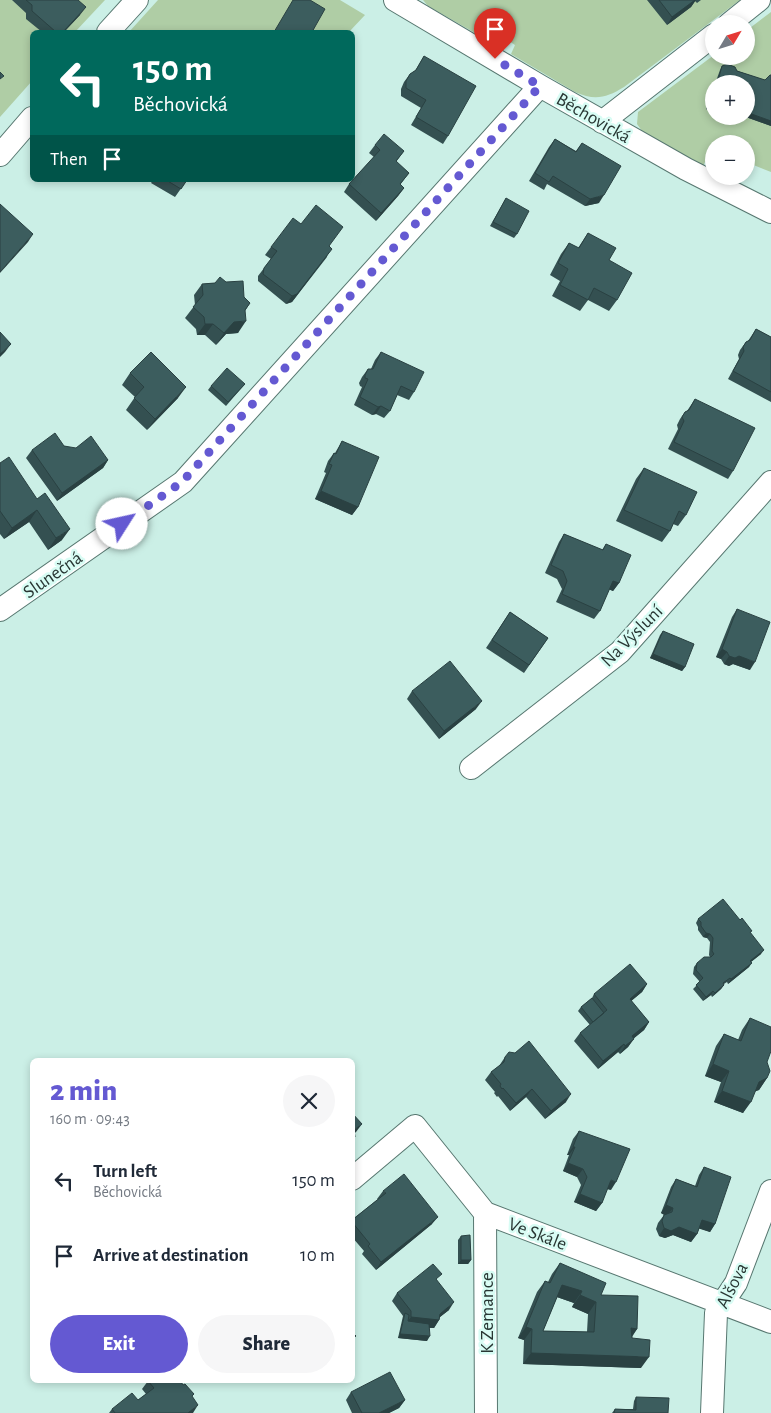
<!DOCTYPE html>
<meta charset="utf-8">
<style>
body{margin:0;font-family:"Alegreya Sans",sans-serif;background:#f6f6f7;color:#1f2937;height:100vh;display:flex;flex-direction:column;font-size:19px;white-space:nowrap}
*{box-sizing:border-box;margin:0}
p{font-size:16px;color:#747a83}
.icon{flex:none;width:28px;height:28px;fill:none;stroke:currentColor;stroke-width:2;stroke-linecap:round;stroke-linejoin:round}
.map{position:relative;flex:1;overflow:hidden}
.side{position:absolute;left:30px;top:1058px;width:325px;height:325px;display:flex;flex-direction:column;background:#fff;border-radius:8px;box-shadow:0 2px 8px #0003}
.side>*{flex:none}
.hud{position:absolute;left:30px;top:30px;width:325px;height:152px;border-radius:8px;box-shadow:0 2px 8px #0003;background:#00695c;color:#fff;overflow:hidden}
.needle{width:32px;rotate:52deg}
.controls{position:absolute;left:705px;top:15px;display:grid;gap:10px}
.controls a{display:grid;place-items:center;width:50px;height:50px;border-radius:50%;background:#fff;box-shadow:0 2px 8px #0003;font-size:25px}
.pin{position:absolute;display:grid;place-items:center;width:42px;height:42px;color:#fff;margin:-51px -21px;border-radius:50% 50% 50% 0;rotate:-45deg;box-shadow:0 0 5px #0007}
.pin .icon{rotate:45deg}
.me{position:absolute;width:55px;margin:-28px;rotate:55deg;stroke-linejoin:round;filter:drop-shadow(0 0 4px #0008)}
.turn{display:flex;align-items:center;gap:18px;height:105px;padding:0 20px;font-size:22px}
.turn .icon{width:65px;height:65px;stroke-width:2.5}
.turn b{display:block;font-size:35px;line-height:42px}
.then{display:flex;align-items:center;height:48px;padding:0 20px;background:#0003;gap:10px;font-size:19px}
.round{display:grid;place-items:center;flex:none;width:52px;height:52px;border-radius:26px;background:#f6f6f7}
.head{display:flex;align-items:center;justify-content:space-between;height:85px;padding:0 20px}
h1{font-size:30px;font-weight:800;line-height:38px;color:#6459d2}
.button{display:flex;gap:10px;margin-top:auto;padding:10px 20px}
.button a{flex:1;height:58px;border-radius:30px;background:#6459d2;color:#fff;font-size:20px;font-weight:800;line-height:58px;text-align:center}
.button a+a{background:#f6f6f7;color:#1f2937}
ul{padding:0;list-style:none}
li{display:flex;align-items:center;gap:15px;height:75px;padding:0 20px}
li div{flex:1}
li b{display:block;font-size:19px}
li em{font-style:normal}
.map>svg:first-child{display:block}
.green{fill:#afcda5;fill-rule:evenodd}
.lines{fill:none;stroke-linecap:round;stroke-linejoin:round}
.street-casing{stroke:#577770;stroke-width:24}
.street{stroke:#fff;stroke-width:22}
.wall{fill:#345051;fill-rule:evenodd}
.shaded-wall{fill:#2a4142}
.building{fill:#3c5d5e;stroke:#2a4142;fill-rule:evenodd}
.route{stroke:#6459d2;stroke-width:9;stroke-dasharray:0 16.2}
.labels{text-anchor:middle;stroke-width:5;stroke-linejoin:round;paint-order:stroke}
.street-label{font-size:19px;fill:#283633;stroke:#d8fcf4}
</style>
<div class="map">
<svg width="771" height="1413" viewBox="0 0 771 1413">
<rect width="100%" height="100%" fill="#cbefe6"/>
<path class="green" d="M0 0H105L75 32H32V81L0 117Z
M158 0H340L365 15 349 32H129Z
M423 0H740L624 87C606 98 595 101 575 92L511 54 515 45 498 34 489 41 428 6Z
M771 12V172L746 162V144H714V149L712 148 703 166 642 131 637 124 638 112 714 55V56H746V31ZM714 84H746V116H714Z"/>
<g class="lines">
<defs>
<path id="street" d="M395 0 540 86 686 169 771 212
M729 24 759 0
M108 32 137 0
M602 122 714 35
M0 155 32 118
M0 610 183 482 540 86
M471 768 620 652 771 482
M352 1179 415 1126 485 1213 771 1322
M485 1213 486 1413
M712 1413 716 1313 736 1283 771 1191"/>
</defs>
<use href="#street" class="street-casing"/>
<use href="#street" class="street"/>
</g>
<path class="wall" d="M12 0H78L80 15 64 32H42L26 19V13Z
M647 0H701L697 3 695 1 691 7 667 25Z
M424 56 448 136 443 144 411 125 421 108 401 96V89L404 82 410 74 415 71Z
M722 66 765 80 771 75V126L743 116 746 84H715L720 70Z
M714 88V112L706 109Z
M555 139 576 151 582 143 599 203 585 206 547 184 544 190 529 181 549 147Z
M375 145 404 151 396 162 409 173 400 185 404 188 398 196 376 221 344 192 349 184 374 157 369 153Z
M153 180H187L175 197 151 183Z
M506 198 517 234 514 238 490 226Z
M588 233 609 260 617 300 609 311 588 300 580 311 552 296 560 281 550 275 561 254 569 243 578 248Z
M329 246 327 257 292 302 286 304 258 281V276L271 259 265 255 271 247Z
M215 283 244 297 250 303 245 311 238 333 226 334 216 345 205 335H197L196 329 185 318 195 305 194 295 202 284Z
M756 329 771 337V402L728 379 739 359 738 355 740 350 746 342 748 341Z
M381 352 414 392 409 400 397 395 390 411 384 418 376 414 372 415 354 405 362 387 360 386 359 383 362 377 368 369H371L375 360Z
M130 373 178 398 147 430 126 410 135 397 122 385Z
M245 384 226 406 208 390 211 386Z
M695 399 733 471 728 479 668 449 678 429 677 425 680 419 685 412 687 411Z
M342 441 358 507 352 515 315 499 326 473 324 472 328 461 334 453H335Z
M64 446 108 460 103 468 57 501 26 458 32 450Z
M0 463 62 540 48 550 29 522 4 539 0 534Z
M644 468 686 515 678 526 673 524 670 531 662 542 616 521 636 479Z
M564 534 602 550 606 544 619 583 613 591 609 589 600 611 594 619 556 602 562 589 557 579 545 573 559 542Z
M737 609 750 670 733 664 729 666 724 664 721 659 716 657 732 617Z
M510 612 548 638 524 673 486 648Z
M663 631 685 667 682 671 650 658 660 635Z
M412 691 476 709 439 739 407 699Z
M698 919 750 933 761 954 751 962 749 967 728 984 727 982 724 984V985L721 989 712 997 711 995 703 1001 693 989 700 982 693 974 694 967 697 963 710 957 709 955 710 942 707 938 703 937 698 930V927L696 923Z
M647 984 642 992 631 1001 649 1022 644 1030 634 1038 628 1047 620 1054 618 1052 598 1069 574 1041 580 1033 590 1025 578 1011 581 1007 592 998 594 994Z
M750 1018 767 1062V1078L759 1090 755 1091 743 1113 714 1102 721 1082 705 1076 716 1046 724 1034 738 1040 742 1030Z
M505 1057 566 1102 545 1119 526 1097 510 1111 498 1096 497 1097 494 1093 495 1092 485 1080 491 1072 499 1066Z
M579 1131 611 1190 607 1189 602 1203 596 1211 574 1202 581 1185 577 1177 563 1171 569 1155H567L573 1139Z
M704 1167 715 1224 710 1232 699 1228 697 1234 691 1242 673 1235 665 1238 659 1236 656 1229 658 1223 664 1215 661 1213 671 1187 676 1179 695 1186 699 1175Z
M383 1191 432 1224 376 1270 362 1254 364 1251 352 1237V1220L378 1199H377Z
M461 1236 471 1260 468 1264H458V1240Z
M560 1263 601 1295 637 1329 632 1337 641 1368 523 1364 524 1340 518 1338 537 1292 545 1281 548 1282 552 1274ZM557 1297 574 1303 572 1307 588 1314 587 1332 543 1331Z
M437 1281 449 1310 440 1317 439 1320 434 1328H429L427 1341 398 1338 403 1316 392 1301 397 1293Z
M148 1381 192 1397V1413H109L112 1409 138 1400 146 1394 142 1389Z
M351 1392 405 1400 399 1408 389 1413H352L346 1400Z
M636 1397 668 1413H612L615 1409H633L634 1401Z"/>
<path class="shaded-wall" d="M693 0H696L691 7 667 25 672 17Z
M86 7 80 15 64 32H63Z
M709 105 714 107V112L706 109Z
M746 112 771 121V126L743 116H746Z
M404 188 398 196 376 221 381 213Z
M604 195 599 203 585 206 590 199Z
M33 234 28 242 0 273V272Z
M332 249 292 302 286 304 292 296Z
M246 321 238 333 226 334 216 345 224 333 234 322Z
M205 324H213L205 335H197Z
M11 344 5 352 0 357V354Z
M186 387 178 398 147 430 155 419Z
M381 406 376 414 372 415 378 407Z
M108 460 103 468 57 501 62 493Z
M321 491 358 507 352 515 315 499Z
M37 510 29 522 4 539 12 528Z
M70 529 62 540 48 550 56 538Z
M613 581 619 583 613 591 608 589Z
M722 649 727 652 721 659 716 657Z
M653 654 685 667 682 671 650 658Z
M729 656H739L755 662 750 670 733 664 729 666 724 664Z
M482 701 476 709 439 739 444 731Z
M706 933 710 934 707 938 703 937Z
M764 950 761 954 747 965 750 961Z
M752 963 749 967 728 984 731 979Z
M647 984 642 992 624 1007 630 999Z
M724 985 721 989 712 997 715 993Z
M713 991 711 995 703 1001 706 997Z
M649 1022 644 1030 627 1044 632 1036Z
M634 1039 628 1047 620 1054 625 1046Z
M624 1044 618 1052 598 1069 603 1061Z
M713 1064 729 1071 721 1082 705 1076Z
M767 1078 759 1090 751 1093 759 1082Z
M532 1089 526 1097 510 1111 516 1103Z
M722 1091 751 1102 743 1113 714 1102Z
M571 1094 566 1102 545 1119 551 1111Z
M362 1124 356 1132 352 1135 354 1130Z
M573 1147H575L569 1155H567Z
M568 1163 583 1169 577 1177 563 1171Z
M611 1180 616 1182 611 1190 605 1188Z
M580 1194 602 1203 596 1211 574 1202Z
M666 1205 673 1208 667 1216 661 1213Z
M438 1217 432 1224 376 1270 381 1262Z
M702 1220 715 1224 710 1232 697 1228Z
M679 1227 697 1234 691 1242 673 1235 665 1238 659 1236 664 1228Z
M461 1260H471L468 1264H458Z
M562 1285 582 1291 574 1303 554 1296Z
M580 1295 596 1302 588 1314 572 1307Z
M454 1302 449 1310 436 1320H439L434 1328 405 1325 411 1317 440 1314Z
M526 1327 532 1329 524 1340 518 1338Z
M631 1328 637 1329 629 1340Z
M400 1334 430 1336 427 1341 398 1338Z
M531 1353 649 1357 641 1368 523 1364Z
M405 1400 399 1408 389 1413H379Z
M198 1405 193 1413H188Z"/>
<path class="building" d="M26 0H78L86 7 63 32H56L32 11V5Z
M293 0H310L325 9 312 32H274Z
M659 0H695L672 17Z
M424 56 476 86 448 136 416 117 426 100 406 88V81L410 74 416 70Z
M727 64 735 67 737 71 765 80 770 75H771V121L746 112V84H717L722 66Z
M0 72 4 76 0 79Z
M714 92V107L709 105Z
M384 134 404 151 396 161 409 173 400 184 404 188 381 213 349 184 380 150 375 145Z
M555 139 576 152 582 143 621 166 604 195 590 199 553 176 549 182 535 173Z
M166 180H187L181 189Z
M506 198 529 211 517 234 493 222Z
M0 204 33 234 0 272Z
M316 205 343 227 329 246 332 249 297 294 292 296 263 274 264 268 277 251 271 247 293 218 301 224Z
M588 233 616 248 609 260 632 273 617 300 594 288 588 300 560 285 568 269 558 263 569 243 579 248Z
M220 277 226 282 243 281 244 297 250 303 245 310 246 321 234 322 224 333 213 324H205L204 317 193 307 203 295 202 284 215 283Z
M756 329 771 337V392L733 371 744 351 743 347 746 342 750 340Z
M0 332 11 344 0 354Z
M151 352 186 387 155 419 134 398 144 387 130 373Z
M381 352 424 372 414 392 401 386 390 411 381 406 378 407 360 397 368 379 365 378V375L368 369H373Z
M227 368 245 384 228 402 211 386Z
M695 399 755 428 733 471 674 442 684 421 682 417 685 412 689 410Z
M55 433 64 446 76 448 91 436 108 460 62 493 32 450Z
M342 441 379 457 358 507 321 491 332 465 329 464 334 453 336 454Z
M9 457 37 499 45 493 70 529 56 538 37 510 12 528 0 511V463Z
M644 468 697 492 686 515 679 511 670 531 624 510Z
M564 534 603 550 606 544 631 555 619 583 613 581 600 611 562 594 567 581 563 571 551 565Z
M737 609 770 622 755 662 739 656 735 658 729 656 727 652 722 649Z
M510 612 548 638 529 665 492 640Z
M663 631 694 644 685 667 653 654Z
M450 661 482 701 444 731 412 691Z
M723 899 740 920 742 918 752 931 750 932 764 950 750 961 752 963 731 979 730 978 723 983 724 985 715 993 713 991 706 997 696 985 703 978 696 970 697 963 704 957H711L714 954 712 951 713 938 710 934 706 933 701 926V922L698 919Z
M630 964 647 984 630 999 649 1022 632 1036 634 1039 625 1046 624 1044 603 1061 580 1033 607 1010 594 994Z
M592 998 604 1013 593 1022 581 1007Z
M750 1018 771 1027V1051L767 1062 770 1071 767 1078 759 1082 751 1102 722 1091 729 1071 713 1064 724 1034 741 1041Z
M529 1041 571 1094 551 1111 532 1089 516 1103 503 1088 502 1089 500 1086 501 1084 491 1072 504 1062 505 1057 509 1052 515 1053Z
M352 1113 362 1124 354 1130 355 1137 352 1139Z
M579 1131 630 1149 616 1182 611 1180 602 1203 580 1194 587 1177 583 1169 568 1163 575 1147H573Z
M704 1167 731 1177 715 1224 702 1220 697 1234 679 1227 671 1231 664 1228 662 1221 664 1215 672 1212 673 1208 666 1205 676 1179 697 1187Z
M404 1174 438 1217 381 1262 368 1246 370 1244 352 1222V1220L386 1193 383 1191Z
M470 1235 471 1260H461V1236Z
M560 1263 606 1283 601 1295 638 1296 637 1329 631 1328 632 1338 650 1340 649 1357 531 1353 532 1329 526 1327 545 1281 550 1283ZM562 1285 582 1291 580 1295 596 1302 594 1332 543 1331Z
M433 1264 442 1274 436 1279 454 1302 440 1314 439 1320 411 1317V1311L397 1293Z
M405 1313 409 1315 408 1321 429 1324 430 1336 400 1334Z
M352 1332 356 1336 352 1339Z
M390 1372 405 1400 379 1413H362L351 1392Z
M149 1380H180L183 1385 185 1384 194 1394 192 1396 198 1405 188 1413H115L112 1409 132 1393 138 1400 154 1388 148 1381Z
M636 1397 669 1398 668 1413H614L615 1409 636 1410Z"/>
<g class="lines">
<path class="route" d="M122 524 182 482 540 86 495 59"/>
</g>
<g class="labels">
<g class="street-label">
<text transform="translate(594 117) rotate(30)" y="7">Běchovická</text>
<text transform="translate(52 574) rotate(-35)" y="7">Slunečná</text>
<text transform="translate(631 635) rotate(-45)" y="7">Na Výsluní</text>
<text transform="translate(538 1233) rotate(21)" y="7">Ve Skále</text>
<text transform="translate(731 1285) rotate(-63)" y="7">Alšova</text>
<text transform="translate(486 1313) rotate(-90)" y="7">K Zemance</text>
</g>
</g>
</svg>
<div class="controls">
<a><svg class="needle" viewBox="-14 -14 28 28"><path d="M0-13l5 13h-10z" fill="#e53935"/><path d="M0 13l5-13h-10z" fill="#747a83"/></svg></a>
<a>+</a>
<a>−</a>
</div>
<div class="pin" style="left:495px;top:59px;background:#d93025"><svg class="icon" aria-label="arrive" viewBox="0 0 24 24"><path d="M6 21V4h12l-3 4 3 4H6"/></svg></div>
<svg class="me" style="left:122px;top:524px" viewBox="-20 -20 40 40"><circle r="19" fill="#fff"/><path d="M0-13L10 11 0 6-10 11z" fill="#6459d2"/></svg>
<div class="hud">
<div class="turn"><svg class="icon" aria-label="left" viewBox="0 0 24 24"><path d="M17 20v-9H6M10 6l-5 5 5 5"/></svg><div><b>150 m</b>Běchovická</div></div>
<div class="then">Then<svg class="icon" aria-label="arrive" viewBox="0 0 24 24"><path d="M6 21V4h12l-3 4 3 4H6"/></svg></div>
</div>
<section class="side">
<div class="head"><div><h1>2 min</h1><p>160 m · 09:43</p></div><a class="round"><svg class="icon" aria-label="close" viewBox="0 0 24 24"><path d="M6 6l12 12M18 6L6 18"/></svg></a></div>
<ul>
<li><svg class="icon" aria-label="left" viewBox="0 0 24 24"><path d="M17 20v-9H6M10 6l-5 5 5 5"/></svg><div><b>Turn left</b><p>Běchovická</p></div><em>150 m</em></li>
<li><svg class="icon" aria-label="arrive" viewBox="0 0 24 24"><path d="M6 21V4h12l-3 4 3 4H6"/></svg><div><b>Arrive at destination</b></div><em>10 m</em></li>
</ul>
<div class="button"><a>Exit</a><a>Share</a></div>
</section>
</div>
